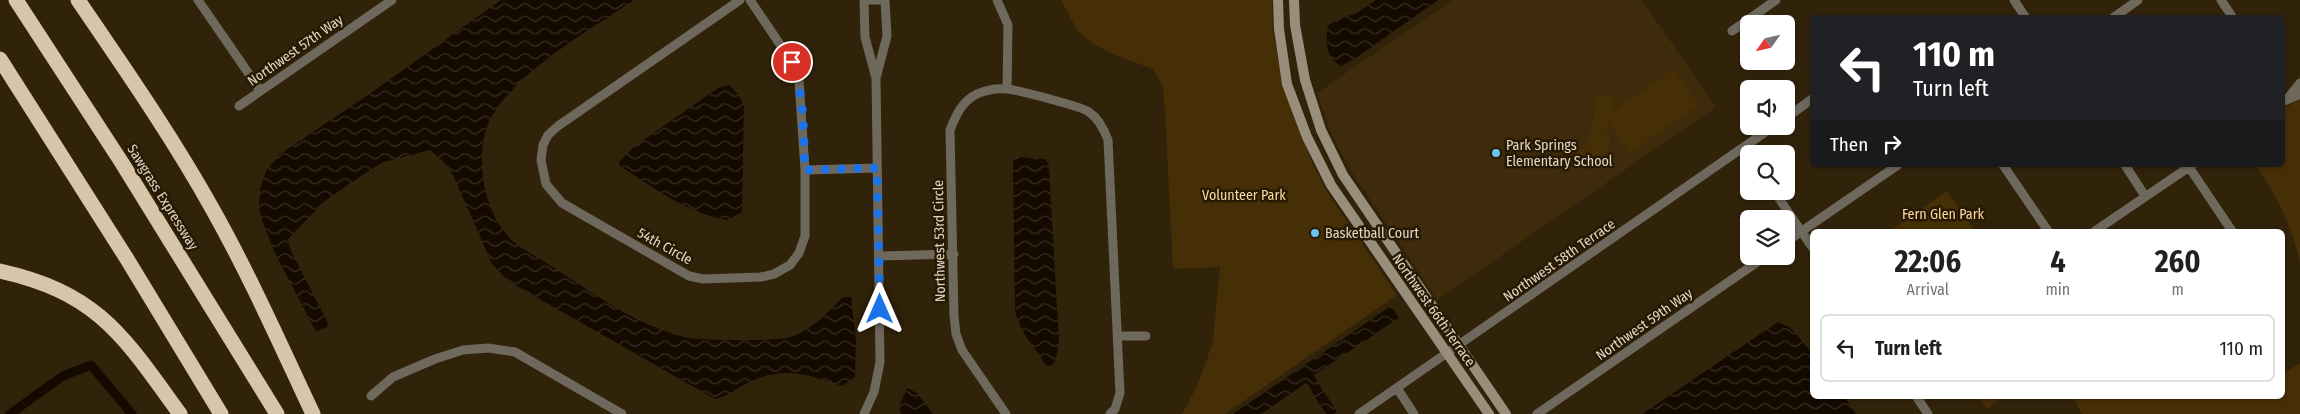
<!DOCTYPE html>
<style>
body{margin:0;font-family:"Fira Sans Condensed",sans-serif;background:#f2f2f2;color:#202124;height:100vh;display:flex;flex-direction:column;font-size:19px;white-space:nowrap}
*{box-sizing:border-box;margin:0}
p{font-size:16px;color:#757577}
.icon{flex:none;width:28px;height:28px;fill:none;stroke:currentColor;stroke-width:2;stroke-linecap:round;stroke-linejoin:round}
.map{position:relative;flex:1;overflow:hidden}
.drawer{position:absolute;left:1810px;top:229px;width:475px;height:170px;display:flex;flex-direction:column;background:#fff;border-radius:8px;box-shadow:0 1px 4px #0004}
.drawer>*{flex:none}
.banner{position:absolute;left:1810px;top:15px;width:475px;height:152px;border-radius:8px;box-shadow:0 1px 4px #0004;background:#202124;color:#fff;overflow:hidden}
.needle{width:32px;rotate:236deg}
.controls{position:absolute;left:1740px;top:15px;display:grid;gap:10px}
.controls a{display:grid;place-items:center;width:55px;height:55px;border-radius:8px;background:#fff;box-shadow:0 1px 4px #0004;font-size:25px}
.pin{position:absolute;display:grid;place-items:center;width:42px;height:42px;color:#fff;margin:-21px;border:2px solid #fff;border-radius:50%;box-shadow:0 1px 5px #0007}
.me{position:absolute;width:55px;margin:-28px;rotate:0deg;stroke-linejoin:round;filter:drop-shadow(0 0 4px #0008)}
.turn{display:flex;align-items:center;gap:18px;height:105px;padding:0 20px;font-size:22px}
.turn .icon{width:65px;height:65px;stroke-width:2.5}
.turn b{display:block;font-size:35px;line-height:42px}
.then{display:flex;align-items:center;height:48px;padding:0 20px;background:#0003;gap:10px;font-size:19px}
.eta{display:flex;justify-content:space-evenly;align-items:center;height:85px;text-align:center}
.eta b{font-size:30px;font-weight:700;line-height:35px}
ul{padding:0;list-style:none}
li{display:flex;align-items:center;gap:15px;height:68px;margin:0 10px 8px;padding:0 10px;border:2px solid #e0e0e0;border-radius:8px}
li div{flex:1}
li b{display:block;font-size:19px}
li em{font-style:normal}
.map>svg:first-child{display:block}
.built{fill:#3d2b0b}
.park{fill:#462f06}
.water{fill:url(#water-waves)}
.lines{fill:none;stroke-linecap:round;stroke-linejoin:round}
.canal{stroke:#150a00;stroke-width:9}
.street{stroke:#6f685d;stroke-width:9}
.secondary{stroke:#998d7b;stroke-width:10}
.highway{stroke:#d7c5a9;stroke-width:15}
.route{stroke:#1a73e8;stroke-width:9;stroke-dasharray:0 16.2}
.poi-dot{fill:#6ac3f1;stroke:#271902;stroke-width:2}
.labels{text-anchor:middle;stroke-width:5;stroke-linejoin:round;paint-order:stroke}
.street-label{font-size:14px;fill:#e1d8ca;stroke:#271902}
.poi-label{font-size:14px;fill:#e1d8ca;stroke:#271902;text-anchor:start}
.park-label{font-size:14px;fill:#fbd9a5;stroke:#271902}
</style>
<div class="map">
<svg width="2300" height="414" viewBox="0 0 2300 414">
<defs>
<pattern id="water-waves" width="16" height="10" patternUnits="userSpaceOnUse" patternTransform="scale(1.25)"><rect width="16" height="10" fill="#150a00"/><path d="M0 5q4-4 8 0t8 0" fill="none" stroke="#372d24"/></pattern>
</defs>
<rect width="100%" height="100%" fill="#31220a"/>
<path class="built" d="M1452 0H1642L1716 107 1437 300 1351 171 1332 135 1317 93Z"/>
<path class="park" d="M1061 0H1272L1273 32 1281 76 1312 163 1327 192 1397 295 1225 414H1182L1197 386 1213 342 1220 267 1173 269 1165 110 1163 87 1153 69 1115 55 1092 43 1078 32Z
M1674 69 1699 105 1630 153 1609 123 1606 132 1611 137 1602 171 1586 168 1584 170 1572 166V157L1588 145 1598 94 1613 96 1612 112Z
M2300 99V262C2291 225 2277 195 2255 165H2282L2283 109Z
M1947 191 1975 231H1890Z
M2300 363V414H2082L2073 396H2282L2283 374Z
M1978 396H2003L1987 409Z"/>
<path class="water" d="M501 0H634C590 30 520 69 492 116 473 149 482 209 508 236 518 248 536 256 548 264 590 291 635 325 684 337 700 341 769 341 786 338 809 333 827 313 843 297H851L856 340 855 377 842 386C807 374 785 366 749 382 737 388 728 396 715 399L508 281 492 264 454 177 446 164 430 150 384 162 367 172 326 200 288 239 291 251 328 323 326 329 319 332 315 330 275 253 262 221 259 206 260 189 266 171 279 155 378 88Z
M1376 0H1438L1356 58 1341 66C1325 56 1325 43 1328 26L1335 20 1357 13Z
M729 85 738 94 744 105 742 212 727 220C687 213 654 188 620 166L619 162 635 146 718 88Z
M1019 157 1045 159 1049 165 1059 343 1055 362 1050 366C1043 364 1043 360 1039 354 1028 340 1020 329 1015 311L1013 163 1014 159Z
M1391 306 1399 318 1314 375C1317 384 1331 400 1337 412L1334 414H1327C1319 405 1314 396 1309 385L1306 383 1261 414H1233Z
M1778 322 1791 328 1812 353V396H1844L1856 414H1642Z
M907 388 917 393 933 414H901L899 407Z"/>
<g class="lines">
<path class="canal" d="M10 414 63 376 91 365 132 414"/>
<path class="street" d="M198 0 260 90
M740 0 558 126 548 135 543 145 541 160 546 184 562 203 689 276 703 279 761 277 774 274 790 265 799 253 805 236V170L799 81 792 62 750 0
M864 0H885
M997 0 1008 25 1007 89
M2014 0 2026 18
M2221 0 2233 18
M2113 18 2138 0
M1732 31 1776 0
M876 78 887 36 885 0
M2288 98 2300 83
M2282 102 2300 94
M239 106 392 0
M1786 118 1812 99
M2003 165 2048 231
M2125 165 2145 196
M2189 167 2232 231
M805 170 877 168
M1774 191 1812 247
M2095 231 2192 165
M1786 242 1898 165
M880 256 954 254
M1119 336H1146
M1397 388 1414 414
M371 396 393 377 435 359 463 350 488 348 515 352 622 414
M1916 396 1928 414
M864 414 874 392 880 362 876 78 865 37 864 0
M1006 414 962 350 956 334 954 316 950 130C956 115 962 101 977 94 986 90 997 88 1007 89 1018 90 1083 107 1089 112 1099 119 1104 129 1108 140L1120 393 1115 409 1110 414
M1359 414 1774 126
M1537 414 1766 256"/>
<path class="secondary" d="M1278 0 1279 29 1287 84 1307 137 1331 185 1489 414
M1294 0 1295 25 1305 80 1321 130 1343 175 1506 414"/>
<path class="highway" d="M16 0 122 163 277 414
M78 0C125 69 173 138 213 210 250 276 281 346 313 414
M0 59 127 259 221 414
M0 271C99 293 124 337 180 414"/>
</g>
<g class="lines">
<path class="route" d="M792 62C805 96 803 134 805 170L877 168 880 309"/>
</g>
<g class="poi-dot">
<circle cx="1496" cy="153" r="5"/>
<circle cx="1315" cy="233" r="5"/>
</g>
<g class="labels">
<g class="street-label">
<text transform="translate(295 50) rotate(-35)" y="5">Northwest 57th Way</text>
<text transform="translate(163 197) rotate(58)" y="5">Sawgrass Expressway</text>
<text transform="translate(939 241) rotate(-91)" y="5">Northwest 53rd Circle</text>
<text transform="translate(665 246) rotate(29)" y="5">54th Circle</text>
<text transform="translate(1559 260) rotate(-35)" y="5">Northwest 58th Terrace</text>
<text transform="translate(1434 310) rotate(55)" y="5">Northwest 66th Terrace</text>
<text transform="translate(1644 324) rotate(-35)" y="5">Northwest 59th Way</text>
</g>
<g class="poi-label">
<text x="1506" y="150">Park Springs<tspan x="1506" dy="16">Elementary School</tspan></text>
<text x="1325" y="238">Basketball Court</text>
</g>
<g class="park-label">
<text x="1244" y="200">Volunteer Park</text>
<text x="1943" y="219">Fern Glen Park</text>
</g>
</g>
</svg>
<div class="controls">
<a><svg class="needle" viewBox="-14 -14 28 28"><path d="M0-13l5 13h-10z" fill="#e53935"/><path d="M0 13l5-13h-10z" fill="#757577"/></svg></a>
<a><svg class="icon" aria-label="sound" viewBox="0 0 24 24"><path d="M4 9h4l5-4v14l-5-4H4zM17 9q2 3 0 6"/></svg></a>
<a><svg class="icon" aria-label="search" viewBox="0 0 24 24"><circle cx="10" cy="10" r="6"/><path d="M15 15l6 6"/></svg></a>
<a><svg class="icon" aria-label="layers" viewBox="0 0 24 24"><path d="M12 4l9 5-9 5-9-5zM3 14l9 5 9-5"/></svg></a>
</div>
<div class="pin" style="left:792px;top:62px;background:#d93025"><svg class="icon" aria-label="arrive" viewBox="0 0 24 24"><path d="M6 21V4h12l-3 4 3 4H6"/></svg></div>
<svg class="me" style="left:880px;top:309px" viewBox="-20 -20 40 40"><path d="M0-17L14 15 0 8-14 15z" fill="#1a73e8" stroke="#fff" stroke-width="4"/></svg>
<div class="banner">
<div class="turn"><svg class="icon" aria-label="left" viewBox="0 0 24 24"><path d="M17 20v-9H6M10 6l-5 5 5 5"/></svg><div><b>110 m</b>Turn left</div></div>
<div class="then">Then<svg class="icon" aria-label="right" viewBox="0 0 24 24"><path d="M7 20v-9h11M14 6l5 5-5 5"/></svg></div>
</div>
<section class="drawer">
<div class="eta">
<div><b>22:06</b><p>Arrival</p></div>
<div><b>4</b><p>min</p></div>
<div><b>260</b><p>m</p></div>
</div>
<ul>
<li><svg class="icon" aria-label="left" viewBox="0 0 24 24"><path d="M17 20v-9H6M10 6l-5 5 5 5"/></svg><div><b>Turn left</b></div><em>110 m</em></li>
</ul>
</section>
</div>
